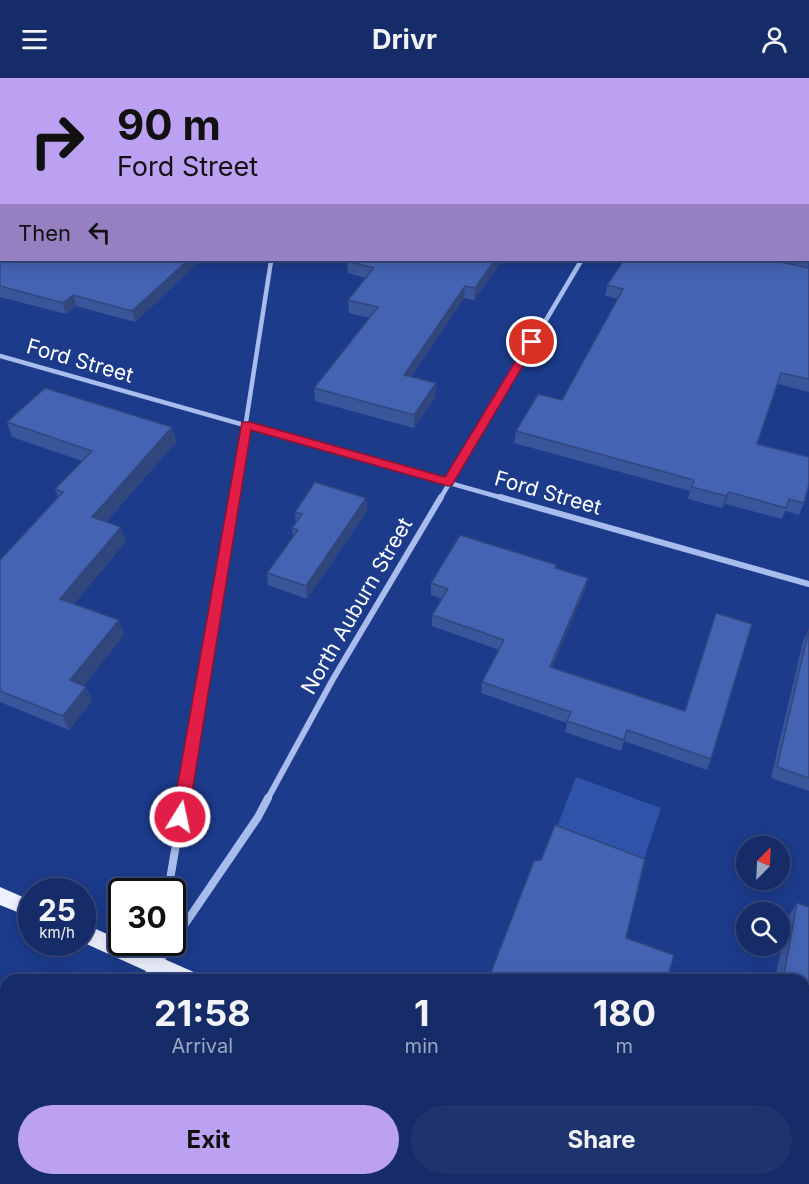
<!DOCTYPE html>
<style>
body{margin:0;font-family:Inter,sans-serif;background:#1e346e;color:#f1f3f6;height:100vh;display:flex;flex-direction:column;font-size:22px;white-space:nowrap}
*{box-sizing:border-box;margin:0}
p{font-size:20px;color:#9da7c0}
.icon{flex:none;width:33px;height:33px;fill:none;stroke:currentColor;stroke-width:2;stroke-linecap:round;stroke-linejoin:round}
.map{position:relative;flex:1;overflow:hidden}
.side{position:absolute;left:0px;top:896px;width:810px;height:212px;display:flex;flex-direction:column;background:#152c68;border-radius:18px 18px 0 0;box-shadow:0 3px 15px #0003,0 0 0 2px #34487c}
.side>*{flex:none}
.guide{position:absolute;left:0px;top:0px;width:810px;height:183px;box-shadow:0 3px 15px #0003,0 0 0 2px #34487c;background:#bca0f2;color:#111;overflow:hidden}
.needle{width:39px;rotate:24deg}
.fabs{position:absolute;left:736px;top:758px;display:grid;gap:12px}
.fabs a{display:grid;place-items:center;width:54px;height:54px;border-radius:50%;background:#152c68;box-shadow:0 3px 15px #0003,0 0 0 2px #34487c;font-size:30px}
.speed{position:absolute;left:18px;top:800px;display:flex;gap:12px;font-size:30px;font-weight:700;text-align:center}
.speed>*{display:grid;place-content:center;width:78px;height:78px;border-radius:50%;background:#152c68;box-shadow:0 3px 15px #0003,0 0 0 2px #34487c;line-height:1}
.speed small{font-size:15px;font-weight:400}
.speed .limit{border:3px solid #111;border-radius:9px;background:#fff;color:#111}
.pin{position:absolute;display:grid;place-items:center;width:51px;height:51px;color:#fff;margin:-26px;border:3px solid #fff;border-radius:50%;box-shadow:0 2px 6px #0007}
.me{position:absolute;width:66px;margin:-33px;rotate:10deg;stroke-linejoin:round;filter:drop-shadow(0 0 4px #0008)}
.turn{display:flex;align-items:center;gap:21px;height:126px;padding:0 18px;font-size:27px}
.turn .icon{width:78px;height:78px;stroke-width:2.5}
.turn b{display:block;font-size:42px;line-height:51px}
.then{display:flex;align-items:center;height:57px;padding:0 18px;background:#0003;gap:12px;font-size:22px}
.eta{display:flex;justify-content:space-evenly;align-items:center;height:102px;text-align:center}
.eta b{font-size:36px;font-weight:700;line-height:42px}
.cta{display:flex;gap:12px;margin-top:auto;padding:12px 18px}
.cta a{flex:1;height:69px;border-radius:36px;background:#bca0f2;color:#111;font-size:24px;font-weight:700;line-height:69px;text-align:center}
.cta a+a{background:#1e346e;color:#f1f3f6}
header{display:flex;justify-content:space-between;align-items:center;height:78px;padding:0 18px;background:#152c68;font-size:27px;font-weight:700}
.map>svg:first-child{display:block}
.green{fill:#2f53a9}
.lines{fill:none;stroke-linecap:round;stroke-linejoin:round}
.street-far3{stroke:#a8bced;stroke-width:4}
.street-far2{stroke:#a8bced;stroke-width:4.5}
.street-far1{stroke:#a8bced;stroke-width:6}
.street{stroke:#a8bced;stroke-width:8}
.secondary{fill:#d4def9;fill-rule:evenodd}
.primary{fill:#eef1ff;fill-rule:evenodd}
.wall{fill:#3a569a}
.shaded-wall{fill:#30467d}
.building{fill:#4464b3;stroke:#30467d;stroke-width:1.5}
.route{fill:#e11d48;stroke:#92132f;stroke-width:1.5}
.labels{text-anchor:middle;stroke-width:6;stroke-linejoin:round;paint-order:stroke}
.street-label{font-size:21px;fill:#fff;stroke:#1c3b8b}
</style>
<header><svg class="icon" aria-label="menu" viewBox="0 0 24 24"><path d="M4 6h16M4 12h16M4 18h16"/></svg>Drivr<svg class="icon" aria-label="person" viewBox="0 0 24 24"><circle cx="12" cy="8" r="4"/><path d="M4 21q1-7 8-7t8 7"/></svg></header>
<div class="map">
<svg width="809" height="1106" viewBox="0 0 809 1106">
<rect width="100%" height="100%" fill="#1c3b8b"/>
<path class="green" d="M576 699 661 730 639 796 552 762Z"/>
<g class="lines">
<path class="street-far3" d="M271 185V182
M580 185 582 182"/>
<path class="street-far2" d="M0 278 506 421
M234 421 271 183
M440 421 581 183"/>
<path class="street-far1" d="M500 419 809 506
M183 722 234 419
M267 722 333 601 441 419"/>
<path class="street" d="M168 813 184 720
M158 884 160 864
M157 887 258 739 268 720"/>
<path class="secondary" d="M157 880 162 882 165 887 158 902H141L152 882Z
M21 1101H40L38 1106H19Z"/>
<path class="primary" d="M0 809 32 823V840L0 827Z
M82 845 196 895 198 902H166L82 864Z
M630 1101H661L663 1106H632Z"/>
</g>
<path class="wall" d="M0 0 2 182H195L196 187 135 244 76 228 66 236 0 219Z
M792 0H809V3L808 2Z
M808 90 809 314 778 306 757 366 804 425 799 437 785 433 782 441 726 426 722 430 688 421 690 413 514 365 516 353 562 322 618 221 605 218 607 207 624 182H808Z
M341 182H503L474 222 464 220 411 299 436 318 414 350 315 323 314 310 370 240 349 235 348 222 366 200 348 195 347 185 341 183Z
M7 344 172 349 176 364 106 444 126 463 74 526 119 542 124 557 83 608 86 609 92 623 69 652 0 624V482L58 419 55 411 82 383 12 359Z
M366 420 367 433 307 521 268 507 267 495 293 459 292 450 296 445 295 434Z
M557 487 556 491 585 512 552 590 685 633 716 535 711 681 707 692 624 663 621 673 565 654 567 645 481 615 482 604 499 572 432 548V537L442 521 431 517V505Z
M809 551V713L771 700 803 563Z
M797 825 809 829V1026L804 1024V902H775L787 841Z"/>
<path class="shaded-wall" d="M188 182H195L196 187 135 244 132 233Z
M495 182H503L474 222 475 210Z
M465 208 464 220 404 309V297Z
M73 217 76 228 66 236 63 225Z
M436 305V318L414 350V337Z
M172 349 176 364 97 454 92 439Z
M729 414 726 426 722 430 726 418Z
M366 420 367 433 307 521 306 508Z
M121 449 126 463 66 536 60 521Z
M588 500 585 512 548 600 550 589Z
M119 542 124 557 76 617 70 602Z
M86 609 92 623 69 652 63 638Z"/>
<path class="building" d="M0 0H256L257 2H2V182H188L132 233 73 217 63 225 0 208Z
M550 0H628L627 2H549Z
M808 90H809V180H808Z
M348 182H495L475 210 465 208 404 297 436 305 414 337 314 310 378 229 348 222 374 190 347 183Z
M624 182H771L809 190V301L781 295 757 366 809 379V406L804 425 789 421 786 430 729 414 726 418 692 409 694 402 516 353 538 316 562 322 623 211 607 207Z
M45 310 172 349 92 439 121 449 60 521 119 542 70 602 86 609 63 638 0 613V482L63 414 55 411 92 373 7 344Z
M315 404 366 420 306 508 267 495 298 452 292 450 302 436 295 434Z
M460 457 557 487 555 490 588 500 550 589 685 633 716 535 752 546 711 681 627 652 624 662 567 643 571 634 482 604 504 562 432 537 448 511 431 505Z
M809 551V700L777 689Z
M555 747 645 781 626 860 674 877 667 902H488L534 783 541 782Z
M797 825 809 829V1010L804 1008V902H783Z"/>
<path class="route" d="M529 261 537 264 452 407 448 408 251 352 188 739 186 744 180 746 174 744 172 739 242 344H250L445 399Z"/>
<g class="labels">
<g class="street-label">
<text transform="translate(80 283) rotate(16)" y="7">Ford Street</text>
<text transform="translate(548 415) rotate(16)" y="7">Ford Street</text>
<text transform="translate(357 528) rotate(-60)" y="7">North Auburn Street</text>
</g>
</g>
</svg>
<div class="fabs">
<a><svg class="needle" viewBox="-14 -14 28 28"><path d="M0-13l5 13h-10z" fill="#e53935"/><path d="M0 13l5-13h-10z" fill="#9da7c0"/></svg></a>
<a><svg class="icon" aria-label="search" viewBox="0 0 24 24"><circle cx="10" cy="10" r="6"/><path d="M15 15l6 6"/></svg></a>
</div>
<div class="speed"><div>25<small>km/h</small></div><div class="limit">30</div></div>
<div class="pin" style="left:532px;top:264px;background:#d93025"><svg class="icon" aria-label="arrive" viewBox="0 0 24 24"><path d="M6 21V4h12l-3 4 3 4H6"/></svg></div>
<svg class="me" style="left:180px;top:739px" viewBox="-20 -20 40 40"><circle r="17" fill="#e11d48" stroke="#fff" stroke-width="3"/><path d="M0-11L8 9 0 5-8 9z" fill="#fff"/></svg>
<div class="guide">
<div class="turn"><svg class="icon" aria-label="right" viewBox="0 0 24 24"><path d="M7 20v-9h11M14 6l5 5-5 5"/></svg><div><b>90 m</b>Ford Street</div></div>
<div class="then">Then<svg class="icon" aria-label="left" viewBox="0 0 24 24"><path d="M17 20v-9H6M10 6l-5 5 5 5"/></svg></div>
</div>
<section class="side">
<div class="eta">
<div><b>21:58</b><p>Arrival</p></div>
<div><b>1</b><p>min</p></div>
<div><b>180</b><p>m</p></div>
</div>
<div class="cta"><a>Exit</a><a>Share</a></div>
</section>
</div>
